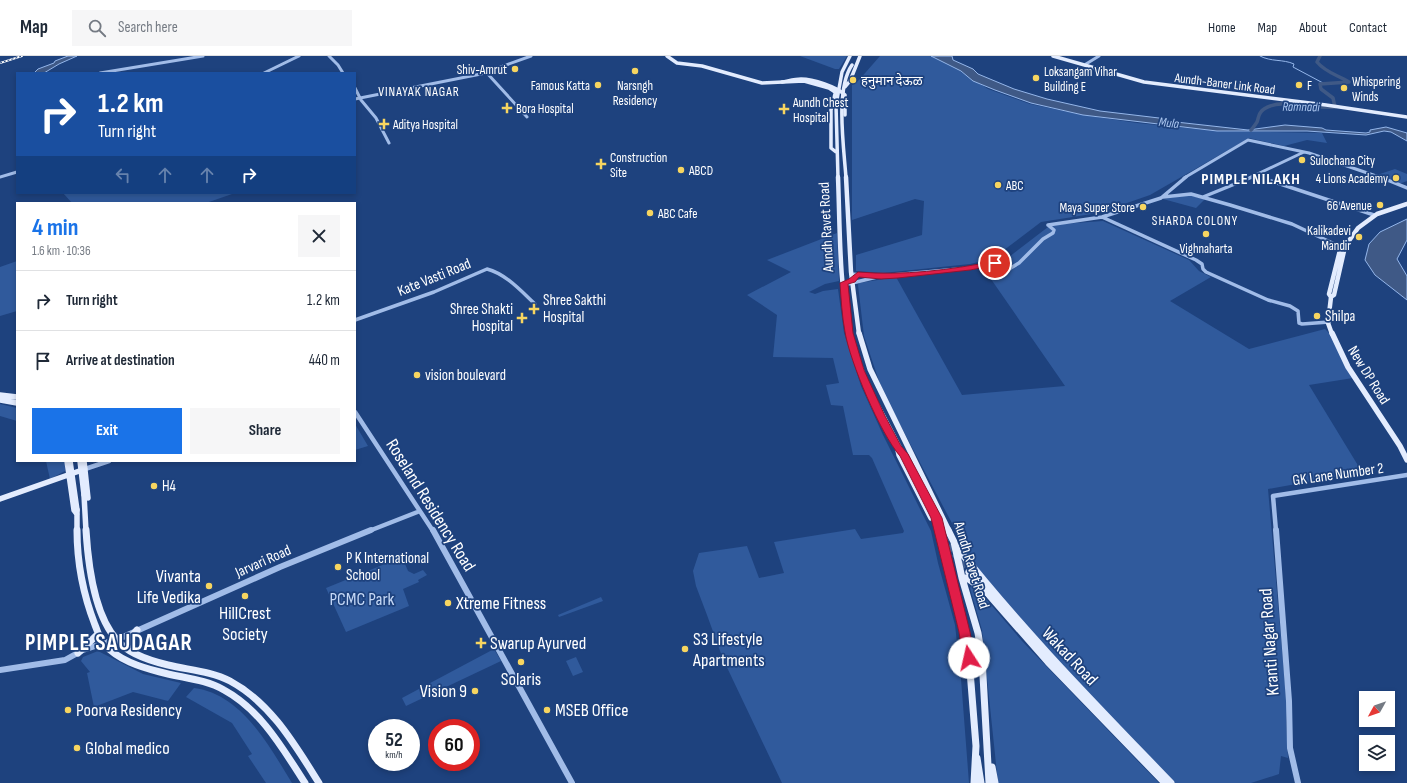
<!DOCTYPE html>
<meta charset="utf-8">
<style>
body{margin:0;font-family:"Sofia Sans Condensed","Noto Sans Devanagari",sans-serif;background:#f6f6f7;color:#1f2937;height:100vh;display:flex;flex-direction:column;font-size:15px;white-space:nowrap}
*{box-sizing:border-box;margin:0}
p{font-size:13px;color:#747a83}
.icon{flex:none;width:22px;height:22px;fill:none;stroke:currentColor;stroke-width:2;stroke-linecap:round;stroke-linejoin:round}
.map{position:relative;flex:1;overflow:hidden}
.panel{position:absolute;left:16px;top:146px;width:340px;height:260px;display:flex;flex-direction:column;background:#fff;border-radius:0px;box-shadow:0 2px 6px #0003}
.panel>*{flex:none}
.top-card{position:absolute;left:16px;top:16px;width:340px;height:122px;border-radius:0px;box-shadow:0 2px 6px #0003;background:#1a4fa0;color:#fff;overflow:hidden}
.needle{width:26px;rotate:230deg}
.controls{position:absolute;left:1359px;top:635px;display:grid;gap:8px}
.controls a{display:grid;place-items:center;width:36px;height:36px;border-radius:0px;background:#fff;box-shadow:0 2px 6px #0003;font-size:20px}
.speed{position:absolute;left:368px;top:663px;display:flex;gap:8px;font-size:20px;font-weight:700;text-align:center}
.speed>*{display:grid;place-content:center;width:52px;height:52px;border-radius:50%;background:#fff;box-shadow:0 2px 6px #0003;line-height:1}
.speed small{font-size:10px;font-weight:400}
.speed .limit{border:6px solid #d22;background:#fff;color:#111}
.pin{position:absolute;display:grid;place-items:center;width:34px;height:34px;color:#fff;margin:-17px;border:2px solid #fff;border-radius:50%;box-shadow:0 1px 4px #0007}
.me{position:absolute;width:44px;margin:-22px;rotate:350deg;stroke-linejoin:round;filter:drop-shadow(0 0 3px #0008)}
.turn{display:flex;align-items:center;gap:14px;height:84px;padding:0 16px;font-size:18px}
.turn .icon{width:52px;height:52px;stroke-width:2.5}
.turn b{display:block;font-size:28px;line-height:34px}
.lanes{display:flex;align-items:center;height:38px;padding:0 16px;background:#0003;justify-content:center;gap:20px;direction:ltr}
.lanes .off{opacity:.35}
.round{display:grid;place-items:center;flex:none;width:42px;height:42px;border-radius:0px;background:#f6f6f7}
.overview{display:flex;align-items:center;justify-content:space-between;height:68px;padding:0 16px}
h1{font-size:24px;font-weight:700;line-height:30px;color:#1a73e8}
.cta{display:flex;gap:8px;margin-top:auto;padding:8px 16px}
.cta a{flex:1;height:46px;border-radius:0px;background:#1a73e8;color:#fff;font-size:16px;font-weight:700;line-height:46px;text-align:center}
.cta a+a{background:#f6f6f7;color:#1f2937}
ul{padding:0;list-style:none}
li{display:flex;align-items:center;gap:12px;height:60px;padding:0 16px;border-top:1px solid #e0e1e3}
li div{flex:1}
li b{display:block;font-size:15px}
li em{font-style:normal}
header{display:flex;align-items:center;gap:24px;box-sizing:border-box;height:56px;padding:0 20px;background:#fff;border-bottom:1px solid #e0e1e3}
header strong{font-size:19px}
nav{display:flex;gap:22px;margin-inline-start:auto;font-size:14px}
.search{width:280px;height:36px;background:#f6f6f7;display:flex;align-items:center;gap:10px;box-sizing:border-box;padding:0 14px;border-radius:0px;color:#747a83;font-size:15px}
.map>svg:first-child{display:block}
.green{fill:#305a9c}
.water{fill:#3f5986;stroke:#94b6ea}
.lines{fill:none;stroke-linecap:round;stroke-linejoin:round}
.stream{stroke:#94b6ea;stroke-width:1}
.river{stroke:#3f5986;stroke-width:3.5}
.major-tunnel{stroke:#405e91;stroke-width:7;stroke-dasharray:7 3.5;stroke-linecap:butt}
.minor-far3{stroke:#a1bce8;stroke-width:3}
.minor-far2{stroke:#a1bce8;stroke-width:3.5}
.minor-far1{stroke:#a1bce8;stroke-width:4.5}
.minor{stroke:#a1bce8;stroke-width:6}
.major-far3{stroke:#e3ecfe;stroke-width:3.5}
.major-far2{stroke:#e3ecfe;stroke-width:4.5}
.major-far1{stroke:#e3ecfe;stroke-width:5.5}
.major{stroke:#e3ecfe;stroke-width:7}
.rail-casing{stroke:#fff;stroke-width:2}
.rail{stroke:#1e427e;stroke-width:1;stroke-dasharray:2;stroke-linecap:butt}
.major-bridge-far1{stroke:#e3ecfe;stroke-width:3.5}
.major-bridge{stroke:#e3ecfe;stroke-width:5.5}
.route{fill:#e11d48;stroke:#92132f}
.poi-dot{fill:#f7d560;stroke:#1e427e;stroke-width:1.5}
.labels{text-anchor:middle;stroke-width:3.5;stroke-linejoin:round;paint-order:stroke}
.far-poi-label{font-size:13px;fill:#fff;stroke:#1e427e;text-anchor:start}
.far-street-label{font-size:13px;fill:#fff;stroke:#1e427e}
.far-neighbourhood-label{font-size:13px;letter-spacing:1px;fill:#fff;stroke:#1e427e}
.far-water-label{font-size:13px;font-style:italic;fill:#acc7f0;stroke:#1e427e}
.street-label{font-size:15px;fill:#fff;stroke:#1e427e}
.poi-label{font-size:15px;fill:#fff;stroke:#1e427e;text-anchor:start}
.far-district-label{font-size:16px;font-weight:bold;letter-spacing:1px;fill:#fff;stroke:#1e427e}
.near-street-label{font-size:18px;fill:#fff;stroke:#1e427e}
.near-poi-label{font-size:18px;fill:#fff;stroke:#1e427e;text-anchor:start}
.near-park-label{font-size:18px;fill:#c5d8f6;stroke:#1e427e}
.near-district-label{font-size:23px;font-weight:bold;letter-spacing:1px;fill:#fff;stroke:#1e427e}
</style>
<header>
<strong>Map</strong>
<div class="search"><svg class="icon" aria-label="search" viewBox="0 0 24 24"><circle cx="10" cy="10" r="6"/><path d="M15 15l6 6"/></svg>Search here</div>
<nav><a>Home</a><a>Map</a><a>About</a><a>Contact</a></nav>
</header>
<div class="map">
<svg width="1407" height="727" viewBox="0 0 1407 727">
<rect width="100%" height="100%" fill="#1e427e"/>
<path class="green" d="M800 0H847L839 13H835Z
M880 0H931L960 15 988 33 1030 48 1083 59 1137 67 1217 75 1322 77 1327 87 1307 84 1284 90 1249 82 1150 139 1098 157 1041 166 1000 197 987 204 970 208 883 217 856 215V199L922 179 924 145 915 143 852 164V29L859 24Z
M1395 113 1407 118V125L1399 128 1377 119Z
M63 137H235L206 147H72Z
M1188 139 1205 143 1196 152 1163 143Z
M1103 165 1189 204 1199 215 1211 221 1170 245 1249 293 1325 273 1329 277 1353 322 1309 329 1362 416 1268 433 1287 651 1286 665 1288 702 1281 700 1279 718 1251 727H1175L1048 595 965 499 959 487 954 471 888 346 879 325 864 280 858 229 859 227 896 221 962 339 1065 330 984 213 1005 204 1048 171 1061 168Z
M837 177 839 225 825 228 809 236 815 238 823 235 838 233 844 277 861 330 883 379 931 475 938 507 955 569 961 623 969 727H782L723 603 707 559 696 530 693 515 699 497 747 490 759 522 784 517 774 486 855 473 861 483 903 477 904 475 872 402 869 399H853L843 350 831 349 826 329 839 327 833 302 773 301 777 259 747 239 791 216 767 204Z
M17 205V255L0 260V211Z
M0 348 17 352V365L0 360Z
M355 368 368 390 355 394Z
M46 405H65V415L50 423Z
M402 501 408 515 414 518 423 514 427 519 418 524 419 526 403 533 409 550 346 576 326 532Z
M972 529 975 530 1022 585 1159 727H998L982 574 970 532Z
M601 541 603 545 559 561 558 559Z
M494 593 501 605 406 650 402 642Z
M98 595 143 618 181 627 168 645 133 636 94 651 87 617 90 616 81 605 83 601Z
M576 601 583 616 573 620 566 605Z
M194 632C242 638 269 690 292 727H266L248 700 252 698 232 667 186 641Z"/>
<path class="water" d="M68 0H77L59 8 44 17H34L38 13 54 7 55 5Z
M931 0H952L953 4 973 13 978 18 1014 33 1047 43 1100 55 1159 62 1176 66 1248 74 1285 69 1322 72 1326 74 1366 77 1370 76V74L1386 71 1407 77V85L1391 76 1384 75 1366 79 1307 75H1217L1083 59 1031 47 995 34 973 25 961 15Z
M1407 163V184L1397 203 1407 220V244L1375 219 1365 204 1369 188 1380 176Z"/>
<g class="lines">
<path class="stream" d="M1260 0C1271 6 1283 3 1294 8L1293 11 1323 27"/>
<path class="river" d="M1251 74C1253 72 1255 69 1257 66 1259 61 1258 57 1264 53 1281 41 1315 54 1335 51L1333 42 1321 33 1320 28 1349 26C1338 19 1326 17 1317 6L1320 0"/>
<path class="major-tunnel" d="M942 481 969 516"/>
<path class="minor-far3" d="M329 0 338 9 343 17
M1086 8 1099 0
M486 16 527 61
M100 17 203 0
M264 17 299 0
M355 32 361 44 376 62 389 87
M355 43 481 18 531 0
M1255 120 1262 122
M0 121 17 116
M1184 122 1248 84 1309 97 1382 122
M1249 122 1304 96"/>
<path class="minor-far2" d="M1259 121 1374 159
M1380 121 1407 132
M1163 141 1191 138 1230 149 1292 168 1343 192
M1203 141 1252 121
M1102 161 1196 204 1202 208 1203 213 1206 216 1268 244 1290 250 1298 255 1299 267 1302 268 1329 266
M1048 169 1102 161 1161 142 1186 121
M851 218 873 220
M844 229 881 220 970 212 995 207 1009 213 1019 207 1043 183 1053 177 1054 174 1048 169
M355 264 434 236 487 213C506 218 521 235 535 248"/>
<path class="minor-far1" d="M355 356 433 475
M85 413 109 405
M369 475 420 455
M1276 475 1273 440 1407 419"/>
<path class="minor" d="M433 474 572 727
M1276 474 1289 645 1290 692 1298 727
M0 614 65 604 83 594 123 581 280 511 371 474"/>
<path class="major-far3" d="M667 0 677 7 702 10 762 27 804 25 829 32 838 38
M1053 0 1144 26 1326 49 1407 61
M845 31 850 25 860 0
M836 34 831 54V92L836 96
M838 122 836 49 842 16 850 0
M846 122C844 92 835 33 852 9"/>
<path class="major-far2" d="M838 121C840 171 839 230 850 278
M846 121 851 216 859 278
M1331 241 1334 239 1344 195 1343 192
M1332 278 1328 267 1331 241 1329 238 1340 194 1346 189 1358 172 1377 158 1407 148"/>
<path class="major-far1" d="M850 277 855 297 867 330 936 462 939 475
M859 277 870 313 949 475
M1332 277 1348 311 1400 390 1407 404
M0 339 17 341
M0 344 17 347
M898 394 899 399 931 462
M67 405 74 454 77 458
M84 405 88 442
M84 439 86 475
M0 443 85 413
M77 475V454"/>
<path class="major" d="M77 474C77 508 83 538 95 569 98 576 99 582 104 588 118 604 140 611 160 616 182 622 205 623 224 634 261 654 283 693 305 727
M86 474C88 507 94 559 117 584 128 598 151 605 168 609 189 614 211 615 230 625 271 647 295 689 319 727
M939 474 969 602 976 690 974 727
M948 474 954 486 962 522 978 577 982 602 989 727
M956 490C1022 574 1097 650 1171 727
M969 516 1048 606 1165 727
M962 522H967L977 529
M130 594V583L137 574
M78 597 98 578
M977 702 981 727
M992 711 995 727"/>
<defs>
<path id="rail" d="M0 7 22 0"/>
</defs>
<use href="#rail" class="rail-casing"/>
<use href="#rail" class="rail"/>
<path class="major-bridge-far1" d="M782 26C788 25 795 23 801 23 813 23 837 31 845 39V59"/>
<path class="major-bridge" d="M70 405 77 454
M80 405 84 439"/>
</g>
<path class="route" d="M995 205 998 207 997 209 970 214 898 222 881 223 859 221 855 226 848 228 853 277 864 314 885 360 901 390 908 398 942 462 970 576 975 602 973 606 969 607 965 606 963 602 959 576 931 462 900 400C880 377 850 306 845 276 842 260 841 243 840 227L849 223 858 216C903 220 950 214 995 205Z"/>
<g class="poi-dot">
<circle cx="515" cy="13" r="4"/>
<circle cx="635" cy="15" r="4"/>
<circle cx="1036" cy="22" r="4"/>
<circle cx="853" cy="24" r="4"/>
<circle cx="598" cy="29" r="4"/>
<circle cx="1299" cy="29" r="4"/>
<circle cx="1344" cy="32" r="4"/>
<path d="M505 46h4v4h4v4h-4v4h-4v-4h-4v-4h4z"/>
<path d="M782 47h4v4h4v4h-4v4h-4v-4h-4v-4h4z"/>
<path d="M382 62h4v4h4v4h-4v4h-4v-4h-4v-4h4z"/>
<circle cx="1302" cy="104" r="4"/>
<path d="M599 102h4v4h4v4h-4v4h-4v-4h-4v-4h4z"/>
<circle cx="681" cy="114" r="4"/>
<circle cx="1396" cy="122" r="4"/>
<circle cx="998" cy="129" r="4"/>
<circle cx="1380" cy="149" r="4"/>
<circle cx="1143" cy="151" r="4"/>
<circle cx="650" cy="157" r="4"/>
<circle cx="1206" cy="178" r="4"/>
<circle cx="1359" cy="181" r="4"/>
<path d="M532 247h4v4h4v4h-4v4h-4v-4h-4v-4h4z"/>
<circle cx="1317" cy="260" r="4"/>
<path d="M520 256h4v4h4v4h-4v4h-4v-4h-4v-4h4z"/>
<circle cx="417" cy="319" r="4"/>
<circle cx="154" cy="430" r="4"/>
<circle cx="338" cy="511" r="4"/>
<circle cx="209" cy="530" r="4"/>
<circle cx="245" cy="540" r="4"/>
<circle cx="448" cy="547" r="4"/>
<path d="M479 581h4v4h4v4h-4v4h-4v-4h-4v-4h4z"/>
<circle cx="685" cy="593" r="4"/>
<circle cx="521" cy="606" r="4"/>
<circle cx="475" cy="635" r="4"/>
<circle cx="68" cy="654" r="4"/>
<circle cx="547" cy="654" r="4"/>
<circle cx="77" cy="692" r="4"/>
</g>
<g class="labels">
<g class="far-poi-label">
<text x="507" y="18" text-anchor="end">Shiv-Amrut</text>
<text x="1044" y="20">Loksangam Vihar<tspan x="1044" dy="15">Building E</tspan></text>
<text x="861" y="29">हनुमान देऊळ</text>
<text x="1352" y="30">Whispering<tspan x="1352" dy="15">Winds</tspan></text>
<text x="590" y="34" text-anchor="end">Famous Katta</text>
<text x="635" y="34" text-anchor="middle">Narsngh<tspan x="635" dy="15">Residency</tspan></text>
<text x="1307" y="34">F</text>
<text x="793" y="51">Aundh Chest<tspan x="793" dy="15">Hospital</tspan></text>
<text x="516" y="57">Bora Hospital</text>
<text x="393" y="73">Aditya Hospital</text>
<text x="610" y="106">Construction<tspan x="610" dy="15">Site</tspan></text>
<text x="1310" y="109">Sulochana City</text>
<text x="689" y="119">ABCD</text>
<text x="1388" y="127" text-anchor="end">4 Lions Academy</text>
<text x="1006" y="134">ABC</text>
<text x="1372" y="154" text-anchor="end">66 Avenue</text>
<text x="1135" y="156" text-anchor="end">Maya Super Store</text>
<text x="658" y="162">ABC Cafe</text>
<text x="1351" y="179" text-anchor="end">Kalikadevi<tspan x="1351" dy="15">Mandir</tspan></text>
<text x="1206" y="197" text-anchor="middle">Vighnaharta</text>
</g>
<g class="far-street-label">
<text transform="translate(1225 27) rotate(7)" y="5">Aundh-Baner Link Road</text>
</g>
<g class="far-neighbourhood-label">
<text x="419" y="40">VINAYAK NAGAR</text>
<text x="1195" y="169">SHARDA COLONY</text>
</g>
<g class="far-water-label">
<text transform="translate(1301 50) rotate(1)" y="5">Ramnadi</text>
<text transform="translate(1169 66) rotate(7)" y="5">Mula</text>
</g>
<g class="street-label">
<text transform="translate(826 171) rotate(-93)" y="5">Aundh Ravet Road</text>
<text transform="translate(434 221) rotate(-22)" y="5">Kate Vasti Road</text>
<text transform="translate(1369 319) rotate(58)" y="5">New DP Road</text>
<text transform="translate(1338 418) rotate(-8)" y="5">GK Lane Number 2</text>
<text transform="translate(263 505) rotate(-24)" y="5">Jarvari Road</text>
<text transform="translate(972 509) rotate(73)" y="5">Aundh Ravet Road</text>
</g>
<g class="poi-label">
<text x="543" y="249">Shree Sakthi<tspan x="543" dy="17">Hospital</tspan></text>
<text x="513" y="258" text-anchor="end">Shree Shakti<tspan x="513" dy="17">Hospital</tspan></text>
<text x="1325" y="265">Shilpa</text>
<text x="425" y="324">vision boulevard</text>
<text x="162" y="435">H4</text>
<text x="346" y="507">P K International<tspan x="346" dy="17">School</tspan></text>
</g>
<g class="far-district-label">
<text x="1251" y="128">PIMPLE NILAKH</text>
</g>
<g class="near-street-label">
<text transform="translate(431 449) rotate(58)" y="6">Roseland Residency Road</text>
<text transform="translate(1269 586) rotate(-94)" y="6">Kranti Nagar Road</text>
<text transform="translate(1070 600) rotate(47)" y="6">Wakad Road</text>
</g>
<g class="near-poi-label">
<text x="201" y="526" text-anchor="end">Vivanta<tspan x="201" dy="21">Life Vedika</tspan></text>
<text x="456" y="553">Xtreme Fitness</text>
<text x="245" y="563" text-anchor="middle">HillCrest<tspan x="245" dy="21">Society</tspan></text>
<text x="693" y="589">S3 Lifestyle<tspan x="693" dy="21">Apartments</tspan></text>
<text x="490" y="593">Swarup Ayurved</text>
<text x="521" y="629" text-anchor="middle">Solaris</text>
<text x="467" y="641" text-anchor="end">Vision 9</text>
<text x="76" y="660">Poorva Residency</text>
<text x="555" y="660">MSEB Office</text>
<text x="85" y="698">Global medico</text>
</g>
<g class="near-park-label">
<text x="362" y="549">PCMC Park</text>
</g>
<g class="near-district-label">
<text x="109" y="594">PIMPLE SAUDAGAR</text>
</g>
</g>
</svg>
<div class="controls">
<a><svg class="needle" viewBox="-14 -14 28 28"><path d="M0-13l5 13h-10z" fill="#e53935"/><path d="M0 13l5-13h-10z" fill="#747a83"/></svg></a>
<a><svg class="icon" aria-label="layers" viewBox="0 0 24 24"><path d="M12 4l9 5-9 5-9-5zM3 14l9 5 9-5"/></svg></a>
</div>
<div class="speed"><div>52<small>km/h</small></div><div class="limit">60</div></div>
<div class="pin" style="left:995px;top:207px;background:#d93025"><svg class="icon" aria-label="arrive" viewBox="0 0 24 24"><path d="M6 21V4h12l-3 4 3 4H6"/></svg></div>
<svg class="me" style="left:969px;top:602px" viewBox="-20 -20 40 40"><circle r="19" fill="#fff"/><path d="M0-13L10 11 0 6-10 11z" fill="#e11d48"/></svg>
<div class="top-card">
<div class="turn"><svg class="icon" aria-label="right" viewBox="0 0 24 24"><path d="M7 20v-9h11M14 6l5 5-5 5"/></svg><div><b>1.2 km</b>Turn right</div></div>
<div class="lanes"><svg class="icon off" aria-label="left" viewBox="0 0 24 24"><path d="M17 20v-9H6M10 6l-5 5 5 5"/></svg><svg class="icon off" aria-label="ahead" viewBox="0 0 24 24"><path d="M12 20V5M6 11l6-6 6 6"/></svg><svg class="icon off" aria-label="ahead" viewBox="0 0 24 24"><path d="M12 20V5M6 11l6-6 6 6"/></svg><svg class="icon" aria-label="right" viewBox="0 0 24 24"><path d="M7 20v-9h11M14 6l5 5-5 5"/></svg></div>
</div>
<section class="panel">
<div class="overview"><div><h1>4 min</h1><p>1.6 km · 10:36</p></div><a class="round"><svg class="icon" aria-label="close" viewBox="0 0 24 24"><path d="M6 6l12 12M18 6L6 18"/></svg></a></div>
<ul>
<li><svg class="icon" aria-label="right" viewBox="0 0 24 24"><path d="M7 20v-9h11M14 6l5 5-5 5"/></svg><div><b>Turn right</b></div><em>1.2 km</em></li>
<li><svg class="icon" aria-label="arrive" viewBox="0 0 24 24"><path d="M6 21V4h12l-3 4 3 4H6"/></svg><div><b>Arrive at destination</b></div><em>440 m</em></li>
</ul>
<div class="cta"><a>Exit</a><a>Share</a></div>
</section>
</div>
